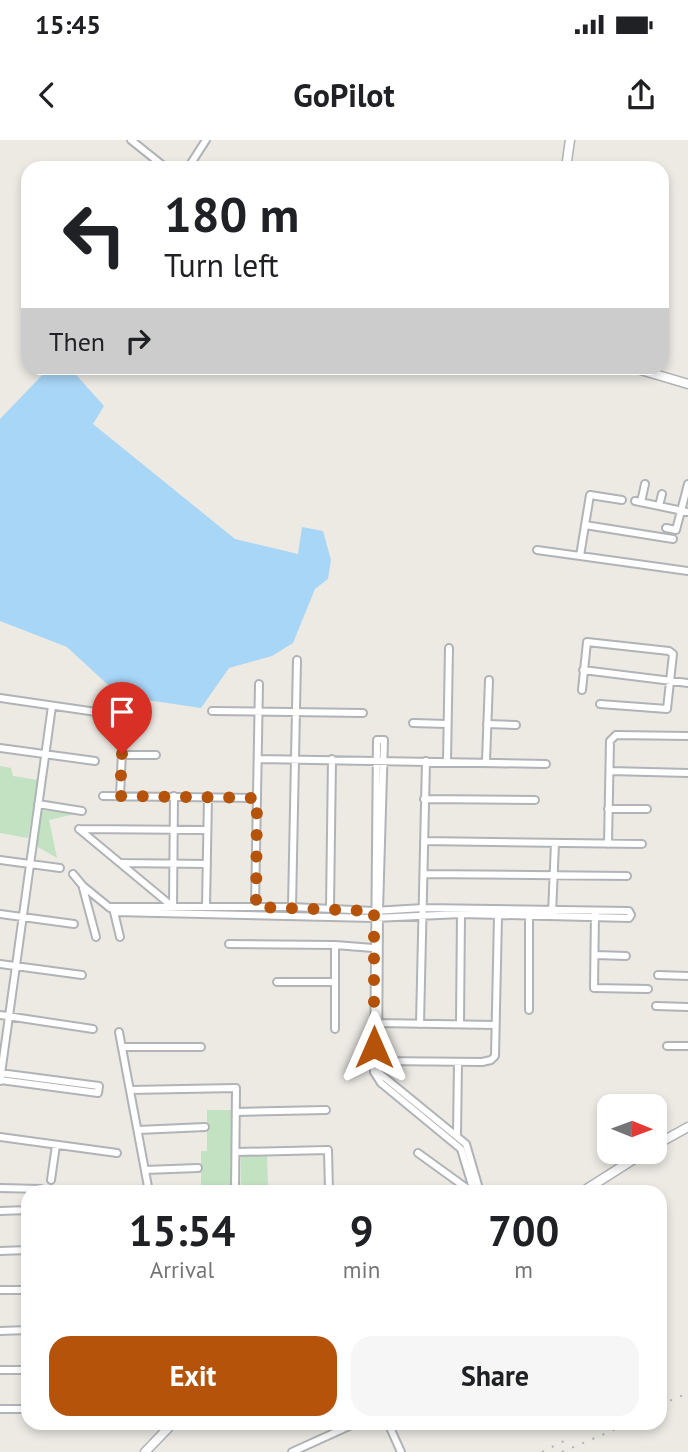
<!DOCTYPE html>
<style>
body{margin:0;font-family:"PT Sans",sans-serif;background:#f6f6f6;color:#202124;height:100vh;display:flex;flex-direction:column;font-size:26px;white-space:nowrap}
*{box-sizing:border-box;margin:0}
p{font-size:23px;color:#757577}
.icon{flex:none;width:38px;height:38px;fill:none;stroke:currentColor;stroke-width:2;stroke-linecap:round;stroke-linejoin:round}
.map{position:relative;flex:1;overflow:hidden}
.sheet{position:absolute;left:21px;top:1045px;width:646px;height:245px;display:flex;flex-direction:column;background:#fff;border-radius:21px;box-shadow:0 4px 10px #0003}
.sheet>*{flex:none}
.banner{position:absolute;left:21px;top:21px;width:648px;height:214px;border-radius:21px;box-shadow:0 4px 10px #0003;background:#fff;color:#202124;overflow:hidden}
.needle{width:46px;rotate:91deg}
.fabs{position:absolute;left:597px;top:954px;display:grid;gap:14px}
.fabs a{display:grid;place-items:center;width:70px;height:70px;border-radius:14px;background:#fff;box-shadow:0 4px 10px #0003;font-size:35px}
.pin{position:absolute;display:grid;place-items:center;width:60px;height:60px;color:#fff;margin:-72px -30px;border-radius:50% 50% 50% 0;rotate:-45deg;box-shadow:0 0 7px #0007}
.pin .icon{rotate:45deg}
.me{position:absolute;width:77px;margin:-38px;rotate:0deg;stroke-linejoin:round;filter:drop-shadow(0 0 5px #0008)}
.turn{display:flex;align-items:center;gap:24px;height:147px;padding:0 28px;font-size:32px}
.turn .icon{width:91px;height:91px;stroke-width:2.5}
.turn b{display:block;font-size:49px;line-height:60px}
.then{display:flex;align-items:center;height:66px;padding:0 28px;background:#0003;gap:14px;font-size:26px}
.eta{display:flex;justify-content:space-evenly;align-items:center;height:119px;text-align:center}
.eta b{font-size:42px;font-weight:700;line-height:49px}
.cta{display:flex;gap:14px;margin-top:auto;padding:14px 28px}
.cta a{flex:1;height:80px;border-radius:21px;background:#b45309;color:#fff;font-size:28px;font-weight:700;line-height:80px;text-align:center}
.cta a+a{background:#f6f6f6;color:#202124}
.status{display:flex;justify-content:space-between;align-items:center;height:49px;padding:0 35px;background:#fff;direction:ltr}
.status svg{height:19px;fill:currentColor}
header{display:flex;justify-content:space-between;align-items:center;height:91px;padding:0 28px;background:#fff;font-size:32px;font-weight:700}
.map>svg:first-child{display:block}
.green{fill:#c2e2c1}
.water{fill:#a8d6f7}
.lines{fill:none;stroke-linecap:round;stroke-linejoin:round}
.street-casing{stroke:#b0b3b7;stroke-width:10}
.secondary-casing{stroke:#afb2b7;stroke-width:11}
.street{stroke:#fff;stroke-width:6}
.secondary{stroke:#fff;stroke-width:8}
.rail{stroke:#b1b2b2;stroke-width:2;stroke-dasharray:2 9;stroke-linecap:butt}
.route{stroke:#b45309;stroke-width:12;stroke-dasharray:0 21.6}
</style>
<div class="status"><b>15:45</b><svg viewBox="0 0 49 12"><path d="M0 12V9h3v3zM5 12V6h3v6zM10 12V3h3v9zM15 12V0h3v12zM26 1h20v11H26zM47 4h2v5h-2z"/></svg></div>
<header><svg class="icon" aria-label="back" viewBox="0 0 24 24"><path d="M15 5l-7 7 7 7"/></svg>GoPilot<svg class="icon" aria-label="share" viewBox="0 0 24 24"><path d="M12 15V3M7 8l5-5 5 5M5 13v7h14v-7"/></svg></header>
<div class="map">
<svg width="688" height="1312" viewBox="0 0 688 1312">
<rect width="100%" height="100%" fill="#eceae3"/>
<path class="green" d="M0 626 11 628 13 636 38 640 28 698 0 693Z
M38 670 75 674 49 680 57 718 33 704Z
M207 970H233V1052H201V1011H207Z
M241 1015H267L268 1047 241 1048Z"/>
<path class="water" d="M49 228H70L104 266 93 284 235 399 298 414 302 387 323 391 331 420 328 439 315 449 293 503 272 516 229 528 201 568 120 556 67 507 0 481V279Z"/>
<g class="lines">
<defs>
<path id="street" d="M131 0 166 28
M188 28 206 0
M635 361 688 372
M641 362 645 344
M659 366 662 354
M585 385 673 399
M666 388 676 390 688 344
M537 410 688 431
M580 416 590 355 622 360
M583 530 688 543
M582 550 587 502 669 511 673 514 667 569 600 564
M0 558 110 574
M212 571 363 573
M413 583 447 584
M487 584 516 585
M0 608 95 621
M122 615H156
M258 619 546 624
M447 621 449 508
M486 621 489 540
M610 631 688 633
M103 656 257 658
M120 657 123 587
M424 659 535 660
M38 664 82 671
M608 669H647
M79 689 207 690
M79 689 173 767
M424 701 642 704
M608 704 610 601 616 595 688 596
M0 720 60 728
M121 723 207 724
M73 734 83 746 110 768
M424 734 627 736
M83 748 96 797
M109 767H292L374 771 423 768 629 771 631 775 629 778 461 774 374 778 114 772 120 797
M173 767 174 656
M206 767 208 656
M255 767 259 544
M292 767 297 520
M330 768 332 619
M595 773 594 848 648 849
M0 774 74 784
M552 774 555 703
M229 804 335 805 373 808
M596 815 626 816
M0 824 82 835
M658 835 688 836
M277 842H335
M656 866 688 867
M529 870V776
M0 875 93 889
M378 883 495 885
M420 884 426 621
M460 884 461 774
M335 889V805
M119 892 149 1052
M667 906H688
M122 907H201
M378 921 482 922 491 920 495 916 498 776
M0 933 99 946
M0 940 98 953 99 946
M0 941 52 566
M130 950 236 948 235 1052
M236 972 326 970
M138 990 205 987
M457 994 458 922
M0 997 117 1013
M237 1012 328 1010 329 1052
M418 1013 472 1052
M145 1030 198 1028
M51 1040 56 1005
M0 1048 41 1049
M235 1050H329
M474 1052 461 1009 381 943 374 932 377 600H384L379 770 378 932 466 1004 480 1052
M0 1071 28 1070
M0 1111 28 1110
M0 1150H28
M0 1191 28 1190
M0 1230H28
M0 1269H28
M388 1283 401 1312
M292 1312 356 1283"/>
<path id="secondary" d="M566 28 570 0
M634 228 688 244
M654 1006 688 987
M582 1052 645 1012
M145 1312 173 1283"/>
</defs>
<use href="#street" class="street-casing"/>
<use href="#secondary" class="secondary-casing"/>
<use href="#street" class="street"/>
<use href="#secondary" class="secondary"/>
<path class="rail" d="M660 1265 688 1253
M542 1312 570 1298
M562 1312 630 1283"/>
</g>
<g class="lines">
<path class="route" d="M122 614 120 656 257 658 256 767 374 771V907"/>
</g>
</svg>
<div class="fabs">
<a><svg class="needle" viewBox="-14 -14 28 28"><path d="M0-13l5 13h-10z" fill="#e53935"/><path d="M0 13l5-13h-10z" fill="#757577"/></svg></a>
</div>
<div class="pin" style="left:122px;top:614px;background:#d93025"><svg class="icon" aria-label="arrive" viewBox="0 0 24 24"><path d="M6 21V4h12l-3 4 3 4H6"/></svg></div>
<svg class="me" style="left:374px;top:907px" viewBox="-20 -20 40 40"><path d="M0-17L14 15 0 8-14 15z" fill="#b45309" stroke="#fff" stroke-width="4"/></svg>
<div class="banner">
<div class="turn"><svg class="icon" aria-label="left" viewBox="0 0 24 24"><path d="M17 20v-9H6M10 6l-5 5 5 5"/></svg><div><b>180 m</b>Turn left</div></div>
<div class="then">Then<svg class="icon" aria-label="right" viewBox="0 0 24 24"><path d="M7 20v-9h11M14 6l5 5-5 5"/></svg></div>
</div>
<section class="sheet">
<div class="eta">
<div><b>15:54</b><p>Arrival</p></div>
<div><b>9</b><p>min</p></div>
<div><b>700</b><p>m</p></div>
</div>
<div class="cta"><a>Exit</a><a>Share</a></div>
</section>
</div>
